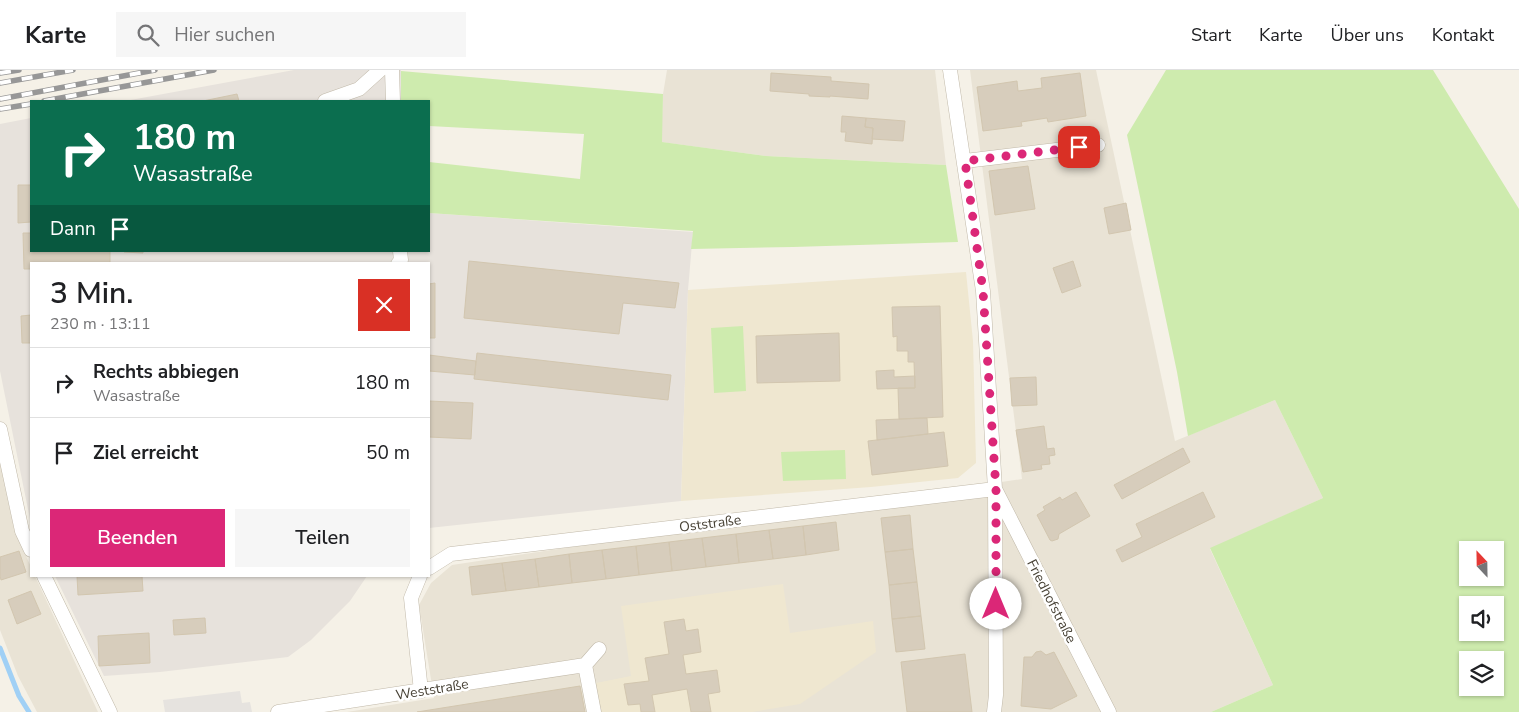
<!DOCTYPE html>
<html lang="de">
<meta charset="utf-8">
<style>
body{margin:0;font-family:"Nunito Sans",sans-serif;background:#f6f6f6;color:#202124;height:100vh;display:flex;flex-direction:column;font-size:19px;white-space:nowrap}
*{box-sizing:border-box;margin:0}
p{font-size:16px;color:#757577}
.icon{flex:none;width:28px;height:28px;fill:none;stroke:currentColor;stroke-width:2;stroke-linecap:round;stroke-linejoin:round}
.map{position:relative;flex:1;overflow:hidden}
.sheet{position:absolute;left:30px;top:192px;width:400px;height:315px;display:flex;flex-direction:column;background:#fff;border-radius:0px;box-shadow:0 1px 4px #0004}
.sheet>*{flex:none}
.top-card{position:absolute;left:30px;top:30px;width:400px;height:152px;border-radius:0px;box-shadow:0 1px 4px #0004;background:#0b6e4f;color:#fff;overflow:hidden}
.needle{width:32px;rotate:338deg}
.fabs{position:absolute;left:1459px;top:471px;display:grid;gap:10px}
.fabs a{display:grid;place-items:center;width:45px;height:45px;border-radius:0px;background:#fff;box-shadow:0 1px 4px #0004;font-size:25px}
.pin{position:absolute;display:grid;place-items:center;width:42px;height:42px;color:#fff;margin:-21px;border-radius:10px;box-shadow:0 2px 8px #0006}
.me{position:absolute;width:55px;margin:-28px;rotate:0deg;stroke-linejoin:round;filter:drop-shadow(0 0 4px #0008)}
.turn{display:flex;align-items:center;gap:18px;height:105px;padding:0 20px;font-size:22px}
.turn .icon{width:65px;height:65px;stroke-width:2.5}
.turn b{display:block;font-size:35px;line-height:42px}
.then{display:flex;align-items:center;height:48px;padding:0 20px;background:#0003;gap:10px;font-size:19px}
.round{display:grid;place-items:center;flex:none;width:52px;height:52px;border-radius:0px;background:#f6f6f6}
.head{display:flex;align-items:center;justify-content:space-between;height:85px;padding:0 20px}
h1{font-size:30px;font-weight:600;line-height:38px}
.cta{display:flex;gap:10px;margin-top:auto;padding:10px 20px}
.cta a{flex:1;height:58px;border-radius:0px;background:#db2777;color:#fff;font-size:20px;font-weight:600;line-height:58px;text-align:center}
.cta a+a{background:#f6f6f6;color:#202124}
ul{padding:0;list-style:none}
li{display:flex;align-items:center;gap:15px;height:70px;padding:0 20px;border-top:1px solid #e0e0e0}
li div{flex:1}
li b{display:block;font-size:19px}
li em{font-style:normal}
header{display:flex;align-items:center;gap:30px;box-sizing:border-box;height:70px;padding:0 25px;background:#fff;border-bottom:1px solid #e0e0e0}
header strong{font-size:24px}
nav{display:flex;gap:28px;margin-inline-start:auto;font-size:18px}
.search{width:350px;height:45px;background:#f6f6f6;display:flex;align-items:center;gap:12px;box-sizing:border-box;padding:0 18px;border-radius:0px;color:#757577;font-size:19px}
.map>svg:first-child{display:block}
.residential{fill:#e9e3d5}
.industrial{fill:#e7e2dc}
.education{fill:#efe7d0}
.green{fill:#ceebae;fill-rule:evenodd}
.parking{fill:#e6e3df}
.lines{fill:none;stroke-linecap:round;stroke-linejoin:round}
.stream{stroke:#a0d0f5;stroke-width:5}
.building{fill:#d7cdbc;stroke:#d2c6af}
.street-casing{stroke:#c1b9a9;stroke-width:15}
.street{stroke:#fff;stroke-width:14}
.rail-casing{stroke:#979797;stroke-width:5.5}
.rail{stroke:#fff;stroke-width:4;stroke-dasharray:11;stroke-linecap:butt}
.route{stroke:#db2777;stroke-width:9;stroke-dasharray:0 16.2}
.labels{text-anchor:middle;stroke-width:5;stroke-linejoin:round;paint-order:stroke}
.street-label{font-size:14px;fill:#484236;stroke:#fff}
</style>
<header>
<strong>Karte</strong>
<div class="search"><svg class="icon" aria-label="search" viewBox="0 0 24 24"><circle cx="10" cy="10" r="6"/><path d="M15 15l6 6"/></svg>Hier suchen</div>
<nav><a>Start</a><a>Karte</a><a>Über uns</a><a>Kontakt</a></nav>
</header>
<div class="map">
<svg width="1519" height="642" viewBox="0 0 1519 642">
<rect width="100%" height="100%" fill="#f5f1e7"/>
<path class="residential" d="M667 0H935L946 95 766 86 661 72 663 24Z
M970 0H1096L1175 371 1275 330 1323 428 1210 479 1273 615 1211 642H347L434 628 419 535 431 513 452 495 1022 409Z
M0 391 14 459 31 497V506H35L98 642H37L18 606 0 560Z"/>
<path class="industrial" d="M294 0H401V31H125Z
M31 48V181H429V143L693 162 688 220 681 431 429 458V194H31V454L0 301V54Z
M55 506H367L350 531 311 570 288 587 160 602 104 606Z"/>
<path class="education" d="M966 202 973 271 976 393 958 408 871 417 681 431 688 220Z
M783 514 790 563 873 551 876 582 800 634 752 642H601L596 613 631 606 621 536Z"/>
<path class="green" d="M1166 0H1433L1519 139V642H1211L1273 615 1210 478 1323 428 1275 330 1188 366 1177 302 1127 65ZM1468 480H1495V508H1468ZM1468 535H1495V562H1468ZM1468 590H1495V618H1468Z
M401 1 663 24 662 72 766 86 946 95 958 172 793 177 691 179 693 161 429 143V92L580 109 584 64 429 56V31H401Z
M743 256 746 321 714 323 711 258Z
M845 380 846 409 783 411 781 382Z"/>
<path class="parking" d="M240 621 242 633 250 632 252 642H165L163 630Z"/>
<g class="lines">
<path class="stream" d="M0 578 19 626 29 642"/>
</g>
<path class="building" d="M771 3 831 7V11L869 14 868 29 830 26V27L809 26V24L770 21Z
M1080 3 1086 46 1048 52 1047 48 1021 52 1022 56 983 61 977 17 1017 11 1018 21 1042 18 1041 8Z
M237 24 239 31H203Z
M842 46 866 48 865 57 873 58 872 74 845 71 846 62H841Z
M866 48 905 51 903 71 872 69 873 58 865 57Z
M1028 96 1035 139 995 145 989 101Z
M18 115H31V152L18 153Z
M1126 133 1131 160 1109 164 1104 138Z
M23 163H31V181H110V194H31V199H24Z
M124 181H143V183L124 182Z
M469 191 679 213 675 238 623 233 619 264 464 248Z
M1073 191 1081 216 1062 223 1053 198Z
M435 213V268H429V214Z
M940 236 943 347 899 349 898 318H915L914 292H908V281H897V266L893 267 892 237Z
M31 245V273H22L21 246Z
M839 263 840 311 757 313 756 266Z
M477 283 671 305 668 330 474 309Z
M429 285 476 291 475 305 429 301Z
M894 300V307L915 306V318L877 319 876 301Z
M1036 307 1037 335 1012 336 1010 308Z
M429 331 473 333 471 369 429 367Z
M927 348 928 364 877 370 876 350Z
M1044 356 1047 379 1054 378 1055 385 1049 386 1050 394 1041 395 1042 399 1023 402 1016 360Z
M944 362 948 396 872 405 868 371Z
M1183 378 1190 392 1122 429 1114 415Z
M1076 422 1090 446 1059 464 1058 469 1052 471 1050 470 1037 445 1045 440 1043 437 1060 427 1062 430Z
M1203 422 1215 447 1122 492 1116 480 1142 467 1136 454Z
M910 445 913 479 885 482 881 448Z
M836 452 839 480 806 485 803 456Z
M803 456 806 485 773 489 769 460Z
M769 460 773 489 739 493 736 464Z
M736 464 739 493 706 497 702 468Z
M702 468 706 497 672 501 669 472Z
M669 472 672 501 639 505 636 476Z
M636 476 639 505 606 509 602 480Z
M913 479 917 512 889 515 885 482Z
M602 480 606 509 572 513 569 484Z
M19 481 26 502 1 510 0 506V487Z
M569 484 572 513 539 517 535 489Z
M535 489 539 517 506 521 502 493Z
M502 493 506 521 472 525 469 497Z
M77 506H142L143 521 78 525Z
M917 512 921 546 892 549 889 515Z
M31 521 41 544 17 554 8 530Z
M921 546 925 579 896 582 892 549Z
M205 548 206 563 174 565 173 550Z
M684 549 686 561 698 559 701 582 683 585 686 604 717 600 720 622 708 624 711 642H691L687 619 652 625 655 642H641L640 634 628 635 624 614 649 611 645 588 669 584 664 552Z
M149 563 150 593 99 596 98 566Z
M1041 581 1046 585 1054 582 1077 626 1051 639 1021 636 1024 587H1032L1036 582Z
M965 584 972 642H907L901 592Z
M580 616 585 642H417Z"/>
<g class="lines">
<defs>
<path id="street" d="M392 0 393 31
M950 0 983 221 995 419 996 625 994 642
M325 31 359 19 380 0
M965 91 1098 75
M398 194 401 190 400 181
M0 359 22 461 31 480
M429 498 451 484 995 419 1109 642
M44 506 110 642
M420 506 411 528 421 621
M585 595 594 642
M278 642 585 595 599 579"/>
</defs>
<use href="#street" class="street-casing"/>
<use href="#street" class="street"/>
<defs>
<path id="rail" d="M0 3 19 0
M0 13 73 0
M0 29 155 0
M44 31 214 0
M0 39 31 34"/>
</defs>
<use href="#rail" class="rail-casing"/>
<use href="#rail" class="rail"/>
</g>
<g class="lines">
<path class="route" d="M996 534V419L983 221 965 91 1079 77"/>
</g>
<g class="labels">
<g class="street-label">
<text transform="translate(710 453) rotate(-7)" y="5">Oststraße</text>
<text transform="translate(1052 531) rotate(63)" y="5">Friedhofstraße</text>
<text transform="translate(432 619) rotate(-9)" y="5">Weststraße</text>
</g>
</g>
</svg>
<div class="fabs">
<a><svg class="needle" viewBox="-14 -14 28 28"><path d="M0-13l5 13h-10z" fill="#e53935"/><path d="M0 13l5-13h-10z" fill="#757577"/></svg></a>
<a><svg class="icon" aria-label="sound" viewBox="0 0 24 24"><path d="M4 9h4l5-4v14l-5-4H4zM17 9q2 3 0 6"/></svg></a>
<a><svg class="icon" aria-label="layers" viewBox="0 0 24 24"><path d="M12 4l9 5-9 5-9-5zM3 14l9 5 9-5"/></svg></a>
</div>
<div class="pin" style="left:1079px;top:77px;background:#d93025"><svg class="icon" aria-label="arrive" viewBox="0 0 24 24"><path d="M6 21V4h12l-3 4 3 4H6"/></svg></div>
<svg class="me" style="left:996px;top:534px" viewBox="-20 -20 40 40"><circle r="19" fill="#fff"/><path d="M0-13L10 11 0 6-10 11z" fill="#db2777"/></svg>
<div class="top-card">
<div class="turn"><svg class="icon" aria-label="right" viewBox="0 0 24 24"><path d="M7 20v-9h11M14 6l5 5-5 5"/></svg><div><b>180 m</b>Wasastraße</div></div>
<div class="then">Dann<svg class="icon" aria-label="arrive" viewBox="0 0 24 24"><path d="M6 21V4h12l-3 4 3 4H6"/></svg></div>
</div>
<section class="sheet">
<div class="head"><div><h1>3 Min.</h1><p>230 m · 13:11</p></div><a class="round" style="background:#d93025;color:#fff"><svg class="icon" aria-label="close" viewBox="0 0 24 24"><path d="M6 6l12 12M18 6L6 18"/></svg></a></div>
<ul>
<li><svg class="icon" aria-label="right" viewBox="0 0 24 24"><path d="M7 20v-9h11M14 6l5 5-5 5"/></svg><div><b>Rechts abbiegen</b><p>Wasastraße</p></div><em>180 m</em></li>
<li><svg class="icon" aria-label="arrive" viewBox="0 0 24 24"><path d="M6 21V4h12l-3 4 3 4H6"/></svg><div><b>Ziel erreicht</b></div><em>50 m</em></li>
</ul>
<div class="cta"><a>Beenden</a><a>Teilen</a></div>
</section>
</div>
